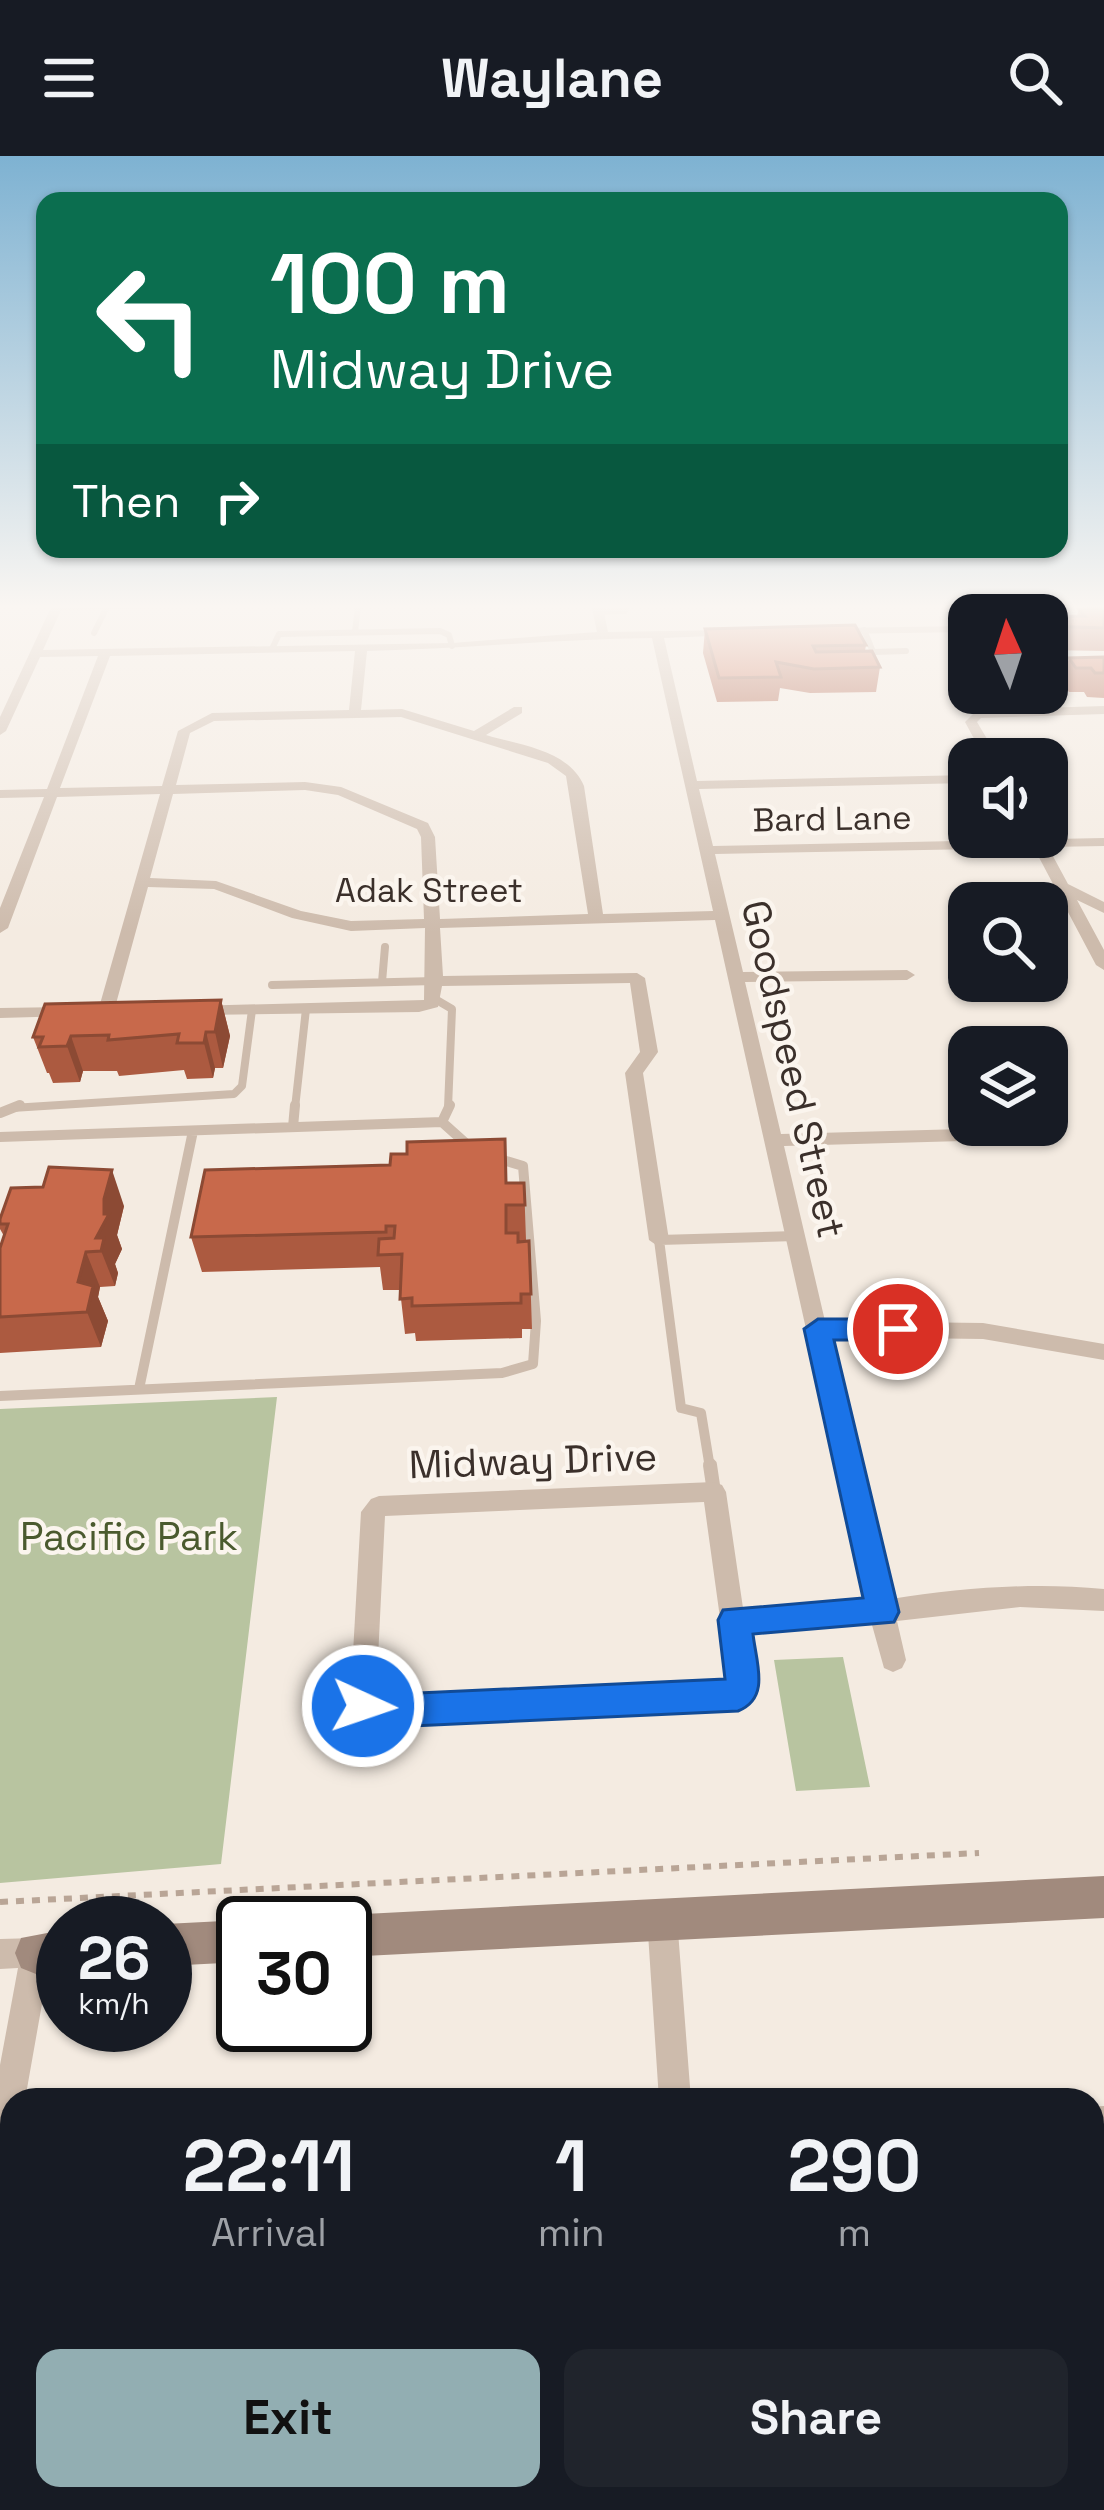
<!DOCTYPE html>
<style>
body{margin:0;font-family:"Space Grotesk",sans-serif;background:#20242c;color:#f1f3f6;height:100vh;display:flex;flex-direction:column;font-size:45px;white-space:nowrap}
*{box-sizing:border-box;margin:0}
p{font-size:39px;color:#9ea1a6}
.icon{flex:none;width:66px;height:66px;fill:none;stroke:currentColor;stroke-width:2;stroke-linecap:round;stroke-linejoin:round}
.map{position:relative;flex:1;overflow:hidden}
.sheet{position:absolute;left:0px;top:1932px;width:1104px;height:423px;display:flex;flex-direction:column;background:#171b24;border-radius:36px 36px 0 0;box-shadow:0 3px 9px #0004}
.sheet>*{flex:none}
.top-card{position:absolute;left:36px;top:36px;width:1032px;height:366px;border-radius:24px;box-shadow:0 3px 9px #0004;background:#0b6e4f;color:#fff;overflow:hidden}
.needle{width:78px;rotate:357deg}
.controls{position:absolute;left:948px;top:438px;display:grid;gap:24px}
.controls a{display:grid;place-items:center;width:120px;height:120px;border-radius:24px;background:#171b24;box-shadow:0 3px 9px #0004;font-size:60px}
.speed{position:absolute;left:36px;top:1740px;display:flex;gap:24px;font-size:60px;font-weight:700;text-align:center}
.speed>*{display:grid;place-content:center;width:156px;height:156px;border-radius:50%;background:#171b24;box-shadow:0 3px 9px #0004;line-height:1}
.speed small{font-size:30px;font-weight:400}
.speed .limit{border:6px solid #111;border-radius:18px;background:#fff;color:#111}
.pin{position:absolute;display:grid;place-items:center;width:102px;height:102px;color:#fff;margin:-51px;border:6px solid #fff;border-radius:50%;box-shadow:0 3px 12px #0007}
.me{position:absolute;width:132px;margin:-66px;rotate:93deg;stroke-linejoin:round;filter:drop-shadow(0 0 9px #0008)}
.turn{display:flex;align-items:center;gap:42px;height:252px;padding:0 36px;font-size:54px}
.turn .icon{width:156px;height:156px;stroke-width:2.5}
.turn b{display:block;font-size:84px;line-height:102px}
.then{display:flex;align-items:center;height:114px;padding:0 36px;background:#0003;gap:24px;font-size:45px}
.eta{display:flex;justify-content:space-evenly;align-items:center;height:204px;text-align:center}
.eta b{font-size:72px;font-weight:700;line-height:84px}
.primary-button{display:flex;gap:24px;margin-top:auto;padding:24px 36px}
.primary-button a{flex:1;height:138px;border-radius:24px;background:#92aeb2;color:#111;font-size:48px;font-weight:700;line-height:138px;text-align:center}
.primary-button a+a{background:#20242c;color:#f1f3f6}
header{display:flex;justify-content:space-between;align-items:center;height:156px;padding:0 36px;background:#171b24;font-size:54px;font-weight:700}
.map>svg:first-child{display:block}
.green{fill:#b8c4a0}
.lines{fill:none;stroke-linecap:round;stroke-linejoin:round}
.path{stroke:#b9a596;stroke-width:6;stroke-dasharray:8 8;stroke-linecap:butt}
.lane-far4{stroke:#cdbbac;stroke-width:6}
.lane-far3{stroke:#cdbbac;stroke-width:8}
.lane-far2{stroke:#cdbbac;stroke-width:10}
.lane-far1{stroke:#cdbbac;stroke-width:14}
.lane{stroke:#cdbbac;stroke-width:16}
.street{fill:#cdbbac;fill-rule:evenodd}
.secondary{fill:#a18a7d;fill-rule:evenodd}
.wall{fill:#ac5a40}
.shaded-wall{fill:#8c4a34}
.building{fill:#c8694b;stroke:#8c4a34;stroke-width:3}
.route{fill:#1a73e8;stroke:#114b97;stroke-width:3}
.labels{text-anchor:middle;stroke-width:9;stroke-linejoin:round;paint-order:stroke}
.far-street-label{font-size:33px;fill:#3b302b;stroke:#fbf5ee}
.street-label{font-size:39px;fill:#3b302b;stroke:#fbf5ee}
.park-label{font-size:39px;fill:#4a5a2e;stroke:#fbf5ee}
</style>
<header><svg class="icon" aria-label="menu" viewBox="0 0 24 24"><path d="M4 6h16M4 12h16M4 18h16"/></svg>Waylane<svg class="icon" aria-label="search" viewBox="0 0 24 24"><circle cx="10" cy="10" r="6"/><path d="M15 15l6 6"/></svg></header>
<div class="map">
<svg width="1104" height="2354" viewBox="0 0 1104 2354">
<rect width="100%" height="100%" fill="#f4ebe1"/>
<path class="green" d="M277 1241 221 1708 0 1727V1253Z
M843 1501 870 1631 796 1635 774 1504Z"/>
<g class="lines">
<path class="path" d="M0 1746 979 1697"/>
<path class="lane-far4" d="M598 456 625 455 627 447
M864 474 873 496 906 495
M355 476 358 450
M94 477 107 451
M272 493 279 478 440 475 449 479 452 490"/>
<path class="lane-far3" d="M382 826 385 791
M272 829 435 825
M435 843 452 853 448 952
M12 952 234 938 242 930 252 854
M295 952 306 853"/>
<path class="lane-far2" d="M0 957 20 949
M442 966 471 992
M293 971 295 949
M0 981 442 966 450 949
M139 1233 193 975
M0 1240 502 1217 533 1208 536 1165 523 1010 493 1001
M710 1312 701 1257 681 1252 659 1084 796 1080"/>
<path class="lane-far1" d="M710 1309 714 1336"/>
<path class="lane" d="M1092 1959 1104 1958"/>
<path class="street" d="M53 447 187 449 181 452 61 454 43 494 452 487 597 476 591 447H602L608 476 730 474 734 475V479L664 482 697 625 969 619V627L699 633 713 690 1104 682V690L1048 691 1068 728 1104 746V757L1077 744 1104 794V814L1096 809 1034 692 715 698 743 816 907 814 915 819 907 824 745 826 781 978 963 973 972 979 963 985 784 990 825 1165 983 1167 1104 1188V1204L983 1183 829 1181 891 1443C963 1432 1032 1426 1104 1433V1455L1020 1451 897 1465 906 1504 902 1512 893 1516 884 1512 872 1469 747 1475C751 1500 767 1539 738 1551L368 1569 359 1565 350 1550 361 1356 371 1343 379 1340 714 1326 722 1329 726 1336 743 1452 867 1447 715 764 440 772 443 820 637 817 645 822 658 896 643 917 669 1084 659 1091 649 1084 625 917 640 896 630 827 442 830 438 851 419 856 199 859 191 854 193 850 424 844 425 772 351 775 292 762 214 733 148 731 114 855 106 860 100 859 98 855 160 638 57 641 8 772 0 777V752L44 641 0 642V634L47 633 98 500 40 501 6 575 0 579V561ZM652 482 713 755 603 758 584 630C569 594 519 589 486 579L522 557V551H514L474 575 402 553 361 554 367 495C462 493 557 483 652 482ZM355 495 349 554 212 557 178 575 162 630 60 632 110 500ZM401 561 548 607 566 620 588 758 440 763 435 681 428 667 341 631 305 626 176 629 190 577 214 565ZM305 634 338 639 417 673 421 681 424 763 351 765 301 755 216 725 150 722 173 638ZM704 1346 729 1527 376 1543 385 1360Z
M969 470V476L833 478 827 475 833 472Z
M1104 550V558L981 562 977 566 999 603H985L965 566 977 554Z
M65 851 71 852V860L0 862V852Z
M662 1747 672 1752 677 1762 691 1944H659L647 1762 652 1752Z
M36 1782 46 1787 51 1797 25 1944H12V2004L0 2010V1909L18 1812 0 1813V1783Z
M1104 2252V2288L1092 2289V2253Z
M12 2323V2343H30L25 2354H0V2324Z
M695 2343H731L734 2354H696Z"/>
<path class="secondary" d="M1104 1720V1762L345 1801V1767H329L345 1759Z
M243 1764 250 1767H243V1806L165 1810V1768Z
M63 1774V1816L36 1818 21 1812 15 1797 21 1782Z"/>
</g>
<path class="wall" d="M1104 452V495L1047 494V461L1077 460 1079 453Z
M705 473 866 489 865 495 880 511 876 536 810 537 780 532 778 545 717 546 703 497Z
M1104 501V542L1087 541 1084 536H1069L1062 526 1069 502Z
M221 844 230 880 223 912H215L213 922 187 923 184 914 119 920 117 915H83L80 926 53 927 49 917H47L33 881Z
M506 1027H524L526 1084 518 1086 529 1085 532 1173H522V1182L416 1185 415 1177 405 1178 400 1134H383L380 1111 202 1116 191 1081Z
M124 1050 117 1079 122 1093 115 1108 118 1117 115 1130 100 1131 98 1141 108 1165 101 1191 0 1197V1092L4 1080 0 1073V1063Z"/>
<path class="shaded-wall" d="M221 844 230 880 223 912 215 876Z
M206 876 215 912 213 922 204 887Z
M71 880 83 915 80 926 67 890Z
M112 1014 124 1050 117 1079 122 1093 115 1108 118 1117 115 1130 96 1082 104 1058V1043Z
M86 1096 100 1131 98 1141 108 1165 101 1191 87 1156 78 1126Z"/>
<path class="building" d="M1104 452V472L1047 470V461L1085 460 1079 453Z
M855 469 866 489 813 490 816 496 872 495 880 511 814 513 776 506 781 521 719 522 705 473Z
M1104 501V517H1095L1091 512H1076L1069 502Z
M221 844 215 876H206L204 887H177L179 878 108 884 109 879 71 880 67 890 39 891 43 881H33L45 848Z
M505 983 506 1027H524L525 1049H506V1077H518V1086L529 1085 531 1138H521V1147L412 1150V1142L400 1143 402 1098 378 1099 379 1083 394 1082 395 1070H386V1076L191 1081 205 1014 390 1009 391 998H407V986Z
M49 1011 112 1014 104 1043V1058H109L96 1082H104L101 1095 86 1096 78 1126 93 1130 87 1156 0 1161V1092L8 1068H0V1063L11 1032 43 1031Z"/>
<linearGradient id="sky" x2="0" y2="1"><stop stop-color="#7eb2d2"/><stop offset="0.58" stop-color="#faf6f2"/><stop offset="1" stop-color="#faf6f2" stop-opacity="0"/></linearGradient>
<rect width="1104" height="777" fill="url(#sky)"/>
<path class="route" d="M818 1163H898L912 1173 898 1184H834L899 1456 894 1466 753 1478C756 1506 771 1542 738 1555L368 1572 356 1567 346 1550 351 1539 363 1534 375 1539 725 1523 718 1464 723 1454 863 1442 804 1173Z"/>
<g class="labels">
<g class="far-street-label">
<text transform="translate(832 662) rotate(-1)" y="12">Bard Lane</text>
<text x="429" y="746">Adak Street</text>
</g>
<g class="street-label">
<text transform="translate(794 913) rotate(77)" y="14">Goodspeed Street</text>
<text transform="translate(533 1304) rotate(-2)" y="14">Midway Drive</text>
</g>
<g class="park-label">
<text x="129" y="1394">Pacific Park</text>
</g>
</g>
</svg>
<div class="controls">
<a><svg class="needle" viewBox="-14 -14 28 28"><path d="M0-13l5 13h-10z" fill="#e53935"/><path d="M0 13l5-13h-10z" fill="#9ea1a6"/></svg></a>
<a><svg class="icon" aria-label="sound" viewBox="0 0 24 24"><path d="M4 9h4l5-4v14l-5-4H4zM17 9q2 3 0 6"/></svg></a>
<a><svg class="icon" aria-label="search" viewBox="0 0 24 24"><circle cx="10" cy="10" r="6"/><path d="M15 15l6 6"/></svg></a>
<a><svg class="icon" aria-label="layers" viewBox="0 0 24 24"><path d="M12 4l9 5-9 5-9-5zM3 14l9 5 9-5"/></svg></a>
</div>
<div class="speed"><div>26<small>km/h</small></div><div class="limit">30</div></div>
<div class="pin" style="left:898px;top:1173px;background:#d93025"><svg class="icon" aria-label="arrive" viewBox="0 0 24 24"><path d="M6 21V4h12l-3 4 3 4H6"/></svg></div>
<svg class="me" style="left:363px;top:1550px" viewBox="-20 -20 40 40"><circle r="17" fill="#1a73e8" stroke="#fff" stroke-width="3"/><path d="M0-11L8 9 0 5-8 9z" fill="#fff"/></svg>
<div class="top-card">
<div class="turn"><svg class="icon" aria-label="left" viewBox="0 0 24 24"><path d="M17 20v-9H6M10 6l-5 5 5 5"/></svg><div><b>100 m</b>Midway Drive</div></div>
<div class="then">Then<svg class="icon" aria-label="right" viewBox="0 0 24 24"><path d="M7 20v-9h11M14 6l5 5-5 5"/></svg></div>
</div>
<section class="sheet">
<div class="eta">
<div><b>22:11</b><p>Arrival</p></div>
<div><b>1</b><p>min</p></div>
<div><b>290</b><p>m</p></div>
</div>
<div class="primary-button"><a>Exit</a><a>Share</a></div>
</section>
</div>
